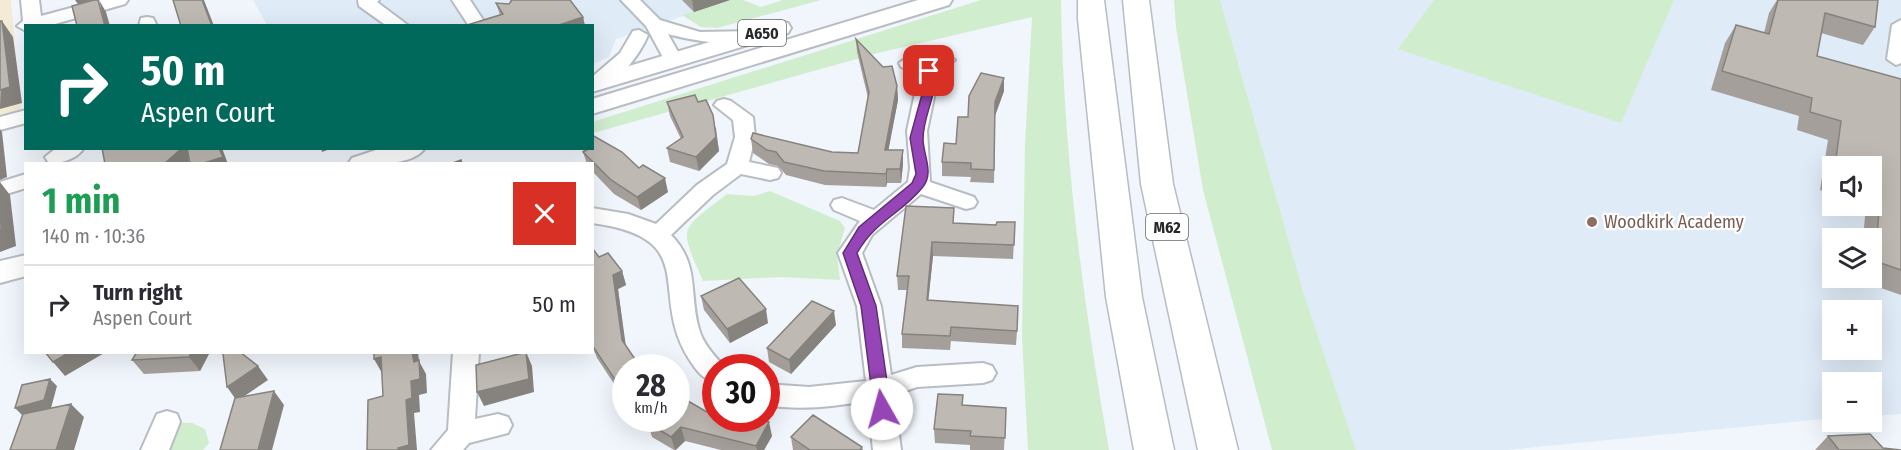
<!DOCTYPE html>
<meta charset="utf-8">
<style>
body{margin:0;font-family:"Fira Sans Condensed",sans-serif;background:#f7f7f7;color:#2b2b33;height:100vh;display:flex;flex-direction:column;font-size:22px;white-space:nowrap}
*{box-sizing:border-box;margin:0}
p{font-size:20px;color:#7c7c81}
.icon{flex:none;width:33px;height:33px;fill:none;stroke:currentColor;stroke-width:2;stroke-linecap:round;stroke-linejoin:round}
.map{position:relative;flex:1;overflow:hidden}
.drawer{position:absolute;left:24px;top:162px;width:570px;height:192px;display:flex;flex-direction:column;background:#fff;border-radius:0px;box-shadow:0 6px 24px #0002}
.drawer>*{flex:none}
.guide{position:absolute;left:24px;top:24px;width:570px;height:126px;border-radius:0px;box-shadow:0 6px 24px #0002;background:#00695c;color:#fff;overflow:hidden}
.tools{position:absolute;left:1822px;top:156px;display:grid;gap:12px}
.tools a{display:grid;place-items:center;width:60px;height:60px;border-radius:0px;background:#fff;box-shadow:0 6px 24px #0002;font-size:30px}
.speed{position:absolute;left:612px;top:354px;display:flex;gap:12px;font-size:30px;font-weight:700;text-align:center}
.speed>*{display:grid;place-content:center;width:78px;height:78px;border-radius:50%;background:#fff;box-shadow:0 6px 24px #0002;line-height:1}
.speed small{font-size:15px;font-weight:400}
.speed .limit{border:9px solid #d22;background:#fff;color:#111}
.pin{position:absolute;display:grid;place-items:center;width:51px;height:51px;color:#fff;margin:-26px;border-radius:12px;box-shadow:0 3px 9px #0006}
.me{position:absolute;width:66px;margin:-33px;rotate:353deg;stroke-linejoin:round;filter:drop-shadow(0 0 4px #0008)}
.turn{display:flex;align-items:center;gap:21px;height:126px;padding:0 18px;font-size:27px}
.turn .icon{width:78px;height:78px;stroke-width:2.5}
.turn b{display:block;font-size:42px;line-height:51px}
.round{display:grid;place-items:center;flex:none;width:63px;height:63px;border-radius:0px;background:#f7f7f7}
.summary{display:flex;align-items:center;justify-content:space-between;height:102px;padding:0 18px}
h1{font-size:36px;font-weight:700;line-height:45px;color:#1e9e55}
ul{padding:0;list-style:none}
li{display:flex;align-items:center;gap:18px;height:78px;padding:0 18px;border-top:2px solid #e1e1e2}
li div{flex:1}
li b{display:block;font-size:22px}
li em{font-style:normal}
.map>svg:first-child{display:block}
.built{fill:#dfebf7;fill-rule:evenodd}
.industrial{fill:#f4ebd6}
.green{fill:#d0edce}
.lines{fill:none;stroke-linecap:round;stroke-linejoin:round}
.minor-casing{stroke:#b7bdc2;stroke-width:4}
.major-casing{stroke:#b7bdc2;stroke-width:4}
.highway-casing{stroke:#b7bdc2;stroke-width:3}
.minor{fill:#fff;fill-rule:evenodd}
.major{fill:#fff;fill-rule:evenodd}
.highway{fill:#fff;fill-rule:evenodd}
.wall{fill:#a49f9a}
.shaded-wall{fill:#86827d}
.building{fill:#bfb9b3;stroke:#86827d;stroke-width:1.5}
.route{fill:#9545b5;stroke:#612d76;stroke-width:1.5}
.education-dot{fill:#8d6e63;stroke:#fff;stroke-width:2}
.labels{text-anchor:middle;stroke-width:4.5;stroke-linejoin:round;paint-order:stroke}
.shield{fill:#fff;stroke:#67686a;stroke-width:1.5}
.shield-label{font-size:16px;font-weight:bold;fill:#26282a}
.education-label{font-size:18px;fill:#785e54;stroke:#fff;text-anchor:start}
</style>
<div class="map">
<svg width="1901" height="450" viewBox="0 0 1901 450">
<rect width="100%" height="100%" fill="#f0f6fc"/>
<path class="built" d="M253 0H730L616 39 609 57 593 64 592 26 267 25Z
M1220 0H1901V414L1872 416V382H1833V418L1507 450H1356L1303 291ZM1833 166H1872V206H1833ZM1833 238H1872V278H1833ZM1833 310H1872V350H1833Z"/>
<path class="industrial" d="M0 0H11L22 125 0 132Z"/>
<path class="green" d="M730 0H743L761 7 783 0H821L717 28 701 27 682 15Z
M981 0H1061C1063 151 1083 302 1109 450H1028L1022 337 1025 144 1032 17 878 53 593 133 592 122Z
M1174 0H1220L1303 291 1356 450H1272L1203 190 1176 27Z
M1434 0H1674L1621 123 1398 49Z
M770 191 840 221 845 228 837 255 840 280 781 277 703 281C679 225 678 232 727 194L754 196Z
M167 422 192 423 205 429 209 443 203 450H155Z"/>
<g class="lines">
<defs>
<path id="minor" d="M21 0H39L41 16 100 0H128L125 4 48 26H26V31L17 26 23 21Z
M358 0H379L377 2 409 26H387L359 6Z
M452 0H470L487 26H469Z
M621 0H640L660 20 700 32 753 31 762 36C751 52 685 39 668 34L682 59 680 63H666L646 26Z
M147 17 153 18 157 26H139L141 18Z
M1901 20V63L1896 65 1887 59 1892 25Z
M639 30 648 35C641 53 613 92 592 89V77L620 53 633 31Z
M946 54 955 60 939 73 927 131 930 182 974 197 977 202 974 207 966 209 921 194 872 235 862 253 881 306 891 375 917 367 983 363 992 366 996 373 992 380 983 383 917 387 894 395 901 450H873L868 401C834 406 801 411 766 405V384L809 387 866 381 857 306 838 253 860 221 834 210 831 205 834 200 842 198 874 210 908 182 910 168 907 131 919 74 901 67 899 63 908 57 927 64Z
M724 99 731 101 753 117 755 137 749 162 778 168 781 173 778 178 770 180 741 174 713 195 671 235C700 264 689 295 699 329 703 344 715 357 726 368H716V383C702 379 696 370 689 359 647 293 704 238 592 223V208L628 214 656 224 697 185 727 164 735 137 733 120 714 105 717 101Z
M26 110V123L0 130V117Z
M56 148H84C77 159 59 165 48 162L45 157Z
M26 174V188L0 196V182Z
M453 352H479L475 419 498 414 508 417 512 425 508 433 469 443 463 450H431L448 430Z
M167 411 177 414 180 422 169 450H141L157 414Z"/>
<path id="major" d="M918 0H952L949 5 592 114V99Z
M780 21 788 23 791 28 788 33 592 92V77Z
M382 148H425C413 167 368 164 348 164L352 158Z
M26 255V276L0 283V261Z"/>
<path id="highway" d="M1078 0H1104L1142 297 1174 450H1134L1106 297 1078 19Z
M1123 0H1149L1173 184 1238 450H1198L1141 184Z"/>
</defs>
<use href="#minor" class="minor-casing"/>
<use href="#major" class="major-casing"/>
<use href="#highway" class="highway-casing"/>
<use href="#minor" class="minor"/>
<use href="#major" class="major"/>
<use href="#highway" class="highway"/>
</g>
<path class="wall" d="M510 0H570L583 17 585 26H464L500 15 496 3 509 4 511 2Z
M682 0H730L694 12Z
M1777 0H1878L1875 27 1863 45 1821 33 1817 56 1901 79V295L1858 280 1859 278H1872V238H1863L1866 206H1872V166H1833V194L1820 190 1828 140 1797 130 1799 116 1711 90 1725 43 1736 25 1764 33 1769 13Z
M856 39 897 86 898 100 888 150H903V164L901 183H887L886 187 825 185 786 175 778 166 769 164 753 153 751 139 832 152 858 153 868 98 857 52Z
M1004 91 995 115 994 183 970 182 971 177 942 176V162L956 144 968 117Z
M667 102H698L716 128 719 151 699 171 670 162 667 148 681 139 670 116Z
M582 148H592L639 168 668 192 641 210 614 194 592 171V164H587L583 152H584Z
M906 206 954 223 996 225 1015 222 1013 259 933 256 928 300 1017 331 1016 345 951 341 950 350 902 348V334L907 290H898L897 276Z
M599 257 622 271 626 285 618 289 625 344 626 402 597 358 592 345Z
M701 296 768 323 730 343 704 310Z
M836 325 791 374 769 362 767 348Z
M210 352 200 371 144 374 132 360Z
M963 395V405L1006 408 1004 450H970V445L935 443 934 429Z
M712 415 772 436 764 450H721L685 441 676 450H674L652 437 648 423 649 422 642 418H676Z
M1828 436 1883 448 1901 450H1815Z
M791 437 862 447 863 450H793Z"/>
<path class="shaded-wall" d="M75 0H92L78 4Z
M99 0 106 12 110 26H105Z
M202 0H204L214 26H212Z
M692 0H730L694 12Z
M583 17 585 26H556Z
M2 21 13 37 22 103 0 109Z
M1004 78V91L995 116V102Z
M897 86 898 100 886 163 885 150Z
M713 115 719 151 699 171 696 157Z
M0 129 2 132 7 177 0 180Z
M182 148H188L189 164H164Z
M219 148H222L228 164H201Z
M321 148H333L322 152Z
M903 150V164L901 183 900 169Z
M887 169V183L886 187V174Z
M665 178 668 192 641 210 637 197Z
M0 182 10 195 16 246 0 252Z
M932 242 933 256 927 314V300Z
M622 271 626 285 618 289 627 354 622 340 613 275Z
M766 309 768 323 730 343 727 329Z
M834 311 836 325 791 374 789 360Z
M70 352H106L65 376 53 362Z
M192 352H210L200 371 189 357Z
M412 352H418L419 361 426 374 427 393 419 395 420 412 414 413 417 450H398L406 400 411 381 414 362Z
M526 352 532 366 534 392 484 406 477 392Z
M381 357 382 373 374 359Z
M258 366 268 380 237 401 227 387Z
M50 379 57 386 51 408 22 415 15 408Z
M274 391 284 405 272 450H258Z
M71 404 84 417 74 450H56Z
M769 422 772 436 764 450H757L756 446Z
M681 427 685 441 675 450 671 437Z"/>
<path class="building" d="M94 0H98L105 26H77L72 6Z
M173 0H202L212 26H181Z
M512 0H570L583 17 556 26H464L503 14 496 3 509 4Z
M1778 0H1878L1875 27 1825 13 1817 56 1901 79V270L1875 261 1881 186 1872 183V166H1835L1841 121 1810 112 1812 98 1722 71 1736 25 1769 34Z
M0 21H2L10 87 0 90Z
M856 39 883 67 892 66 897 86 885 150H903L900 169H887L886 174 824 171 784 162 776 152 767 150 751 139 753 133 832 152 858 153 869 92Z
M981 73 1004 78 995 102 994 170 971 169V163L942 162 944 143 956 144 958 117H968L969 96Z
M695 95 698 102 706 100 713 115 716 137 696 157 667 148 683 137 667 102Z
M592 135 622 152 639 168 643 165 665 178 637 197 611 180 583 152 587 150 586 148H592Z
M102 148H182L164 164H105Z
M187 148H219L223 157 201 164H190Z
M461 160 462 164H450Z
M906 206 954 208 953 223 996 225 997 222H1015L1014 245 932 242 927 300 1018 306 1017 331 951 327 950 336 902 334 909 276H897Z
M0 207 2 229 0 230Z
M592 248 599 257 608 253 622 271 613 275 622 340 641 368H626V396L592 345Z
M739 278 766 309 727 329 701 296Z
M812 301 834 311 789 360 767 348Z
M45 352H70L53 362Z
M137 352H192L189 357 132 360Z
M225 352H240L258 366 227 387 223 354Z
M374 352H412L414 362 419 360 420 379 411 381 412 398 406 400 409 445 398 448V450H367L368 400 383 396 381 357 374 359Z
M526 352 529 379 477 392 476 365Z
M50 379 44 400 15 408 22 385Z
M274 391 258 450H220L235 398Z
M676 394 712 415 716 409V418H755L769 422 756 446 681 427 671 437 648 423 652 418H676Z
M938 394 963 395 962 405 1006 408 1005 438 970 436 971 431 934 429Z
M71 404 56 450H10L23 414Z
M813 415 862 447 860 450H810L791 437Z
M1870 434 1883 448 1901 450H1839L1828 436Z"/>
<path class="route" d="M925 69 935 71C937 96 923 116 923 139 923 155 935 173 922 188 901 214 876 220 857 253L876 306 891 409 888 414H877L874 409 861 306 843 253 859 227 912 183 916 174 910 138 924 87Z"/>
<circle class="education-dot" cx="1592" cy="222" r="6"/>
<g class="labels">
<g class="shield">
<rect x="738" y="20" width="48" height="26" rx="4.5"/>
<rect x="1146" y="214" width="42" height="26" rx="4.5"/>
</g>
<g class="shield-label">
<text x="762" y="39">A650</text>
<text x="1167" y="233">M62</text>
</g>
<g class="education-label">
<text x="1604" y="228">Woodkirk Academy</text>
</g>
</g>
</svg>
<div class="tools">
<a><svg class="icon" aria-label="sound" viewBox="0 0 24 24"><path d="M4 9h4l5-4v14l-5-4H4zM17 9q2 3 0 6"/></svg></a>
<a><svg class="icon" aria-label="layers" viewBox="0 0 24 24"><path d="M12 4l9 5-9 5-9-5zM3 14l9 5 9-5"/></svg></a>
<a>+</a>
<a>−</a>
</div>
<div class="speed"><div>28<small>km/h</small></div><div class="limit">30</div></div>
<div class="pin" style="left:929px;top:71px;background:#d93025"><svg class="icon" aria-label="arrive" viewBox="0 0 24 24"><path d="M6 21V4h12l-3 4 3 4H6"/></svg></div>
<svg class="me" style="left:882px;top:409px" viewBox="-20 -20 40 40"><circle r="19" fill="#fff"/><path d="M0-13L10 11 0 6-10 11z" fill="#9545b5"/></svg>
<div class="guide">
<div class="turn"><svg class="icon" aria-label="right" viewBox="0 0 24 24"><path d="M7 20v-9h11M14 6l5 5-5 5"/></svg><div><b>50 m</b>Aspen Court</div></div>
</div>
<section class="drawer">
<div class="summary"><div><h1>1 min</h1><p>140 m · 10:36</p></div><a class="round" style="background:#d93025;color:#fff"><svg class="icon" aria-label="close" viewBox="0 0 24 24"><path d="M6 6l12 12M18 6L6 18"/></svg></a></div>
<ul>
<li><svg class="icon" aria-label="right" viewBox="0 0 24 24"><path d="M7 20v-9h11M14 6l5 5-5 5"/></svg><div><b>Turn right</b><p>Aspen Court</p></div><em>50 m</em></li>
</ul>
</section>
</div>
